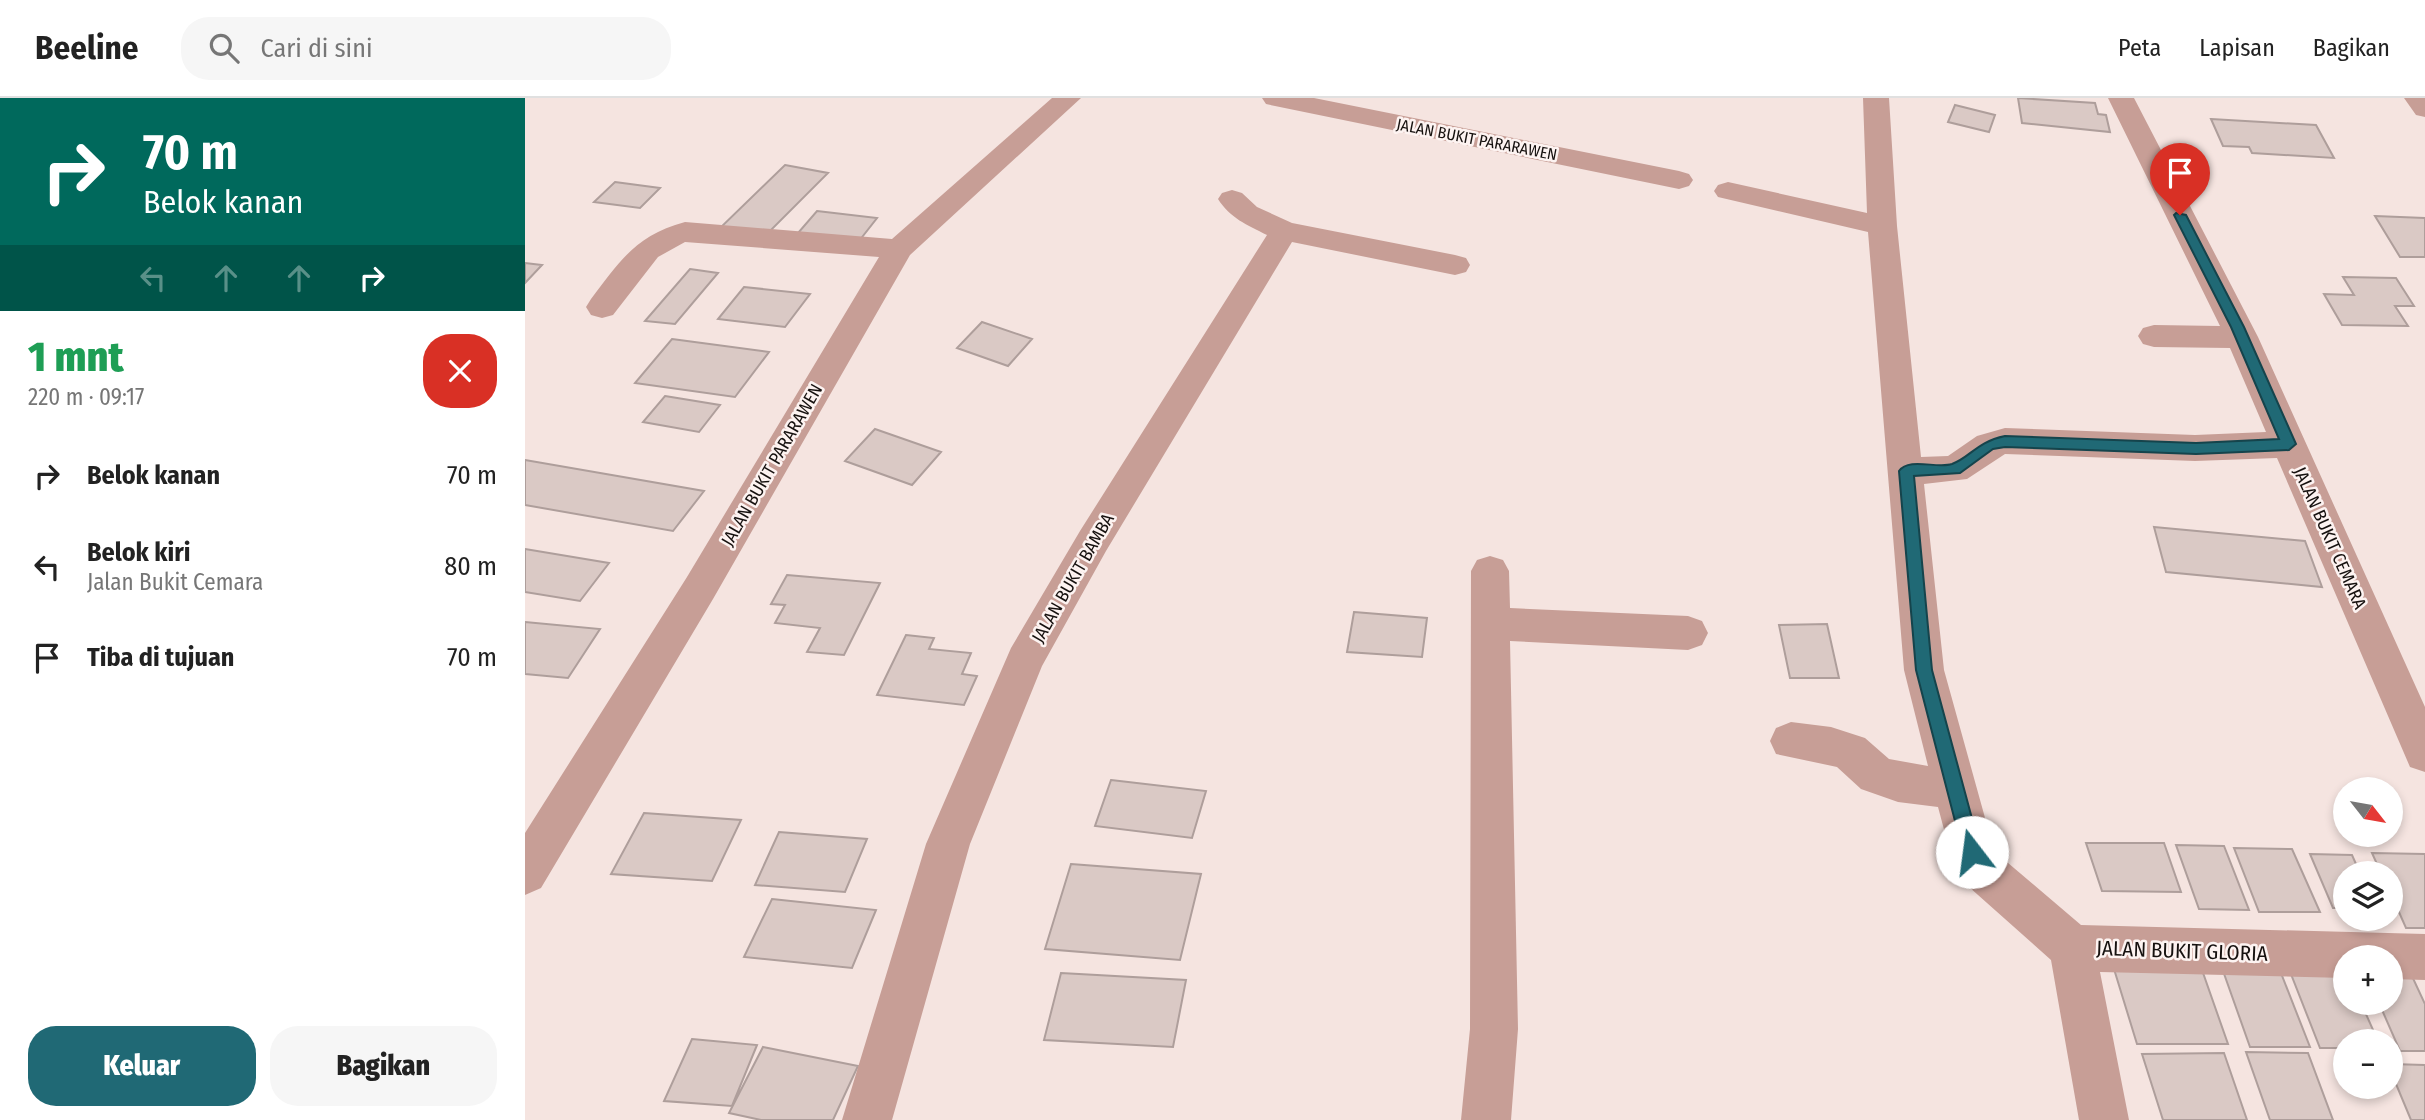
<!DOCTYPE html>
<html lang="id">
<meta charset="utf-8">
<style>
body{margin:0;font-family:"Fira Sans Condensed",sans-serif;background:#f6f6f6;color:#222;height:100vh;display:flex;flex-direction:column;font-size:26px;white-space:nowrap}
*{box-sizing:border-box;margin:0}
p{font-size:23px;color:#767676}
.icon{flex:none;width:38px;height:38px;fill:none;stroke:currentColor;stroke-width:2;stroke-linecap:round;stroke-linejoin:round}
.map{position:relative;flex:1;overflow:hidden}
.side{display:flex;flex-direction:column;background:#fff;width:525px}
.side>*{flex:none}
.banner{background:#00695c;color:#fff;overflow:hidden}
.needle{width:46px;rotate:121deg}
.controls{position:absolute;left:1808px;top:679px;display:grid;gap:14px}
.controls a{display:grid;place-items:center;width:70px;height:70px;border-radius:50%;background:#fff;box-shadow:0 4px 10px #0003;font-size:35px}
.pin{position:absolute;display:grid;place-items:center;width:60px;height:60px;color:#fff;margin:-72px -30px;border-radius:50% 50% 50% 0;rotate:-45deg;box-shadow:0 0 7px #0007}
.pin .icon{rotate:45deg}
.me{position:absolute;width:77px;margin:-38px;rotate:345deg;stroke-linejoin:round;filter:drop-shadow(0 0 5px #0008)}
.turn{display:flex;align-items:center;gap:24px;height:147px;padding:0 28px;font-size:32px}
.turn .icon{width:91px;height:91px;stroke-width:2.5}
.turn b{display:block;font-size:49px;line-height:60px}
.lanes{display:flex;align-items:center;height:66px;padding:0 28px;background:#0003;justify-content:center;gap:35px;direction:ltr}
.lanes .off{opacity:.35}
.round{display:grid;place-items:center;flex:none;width:74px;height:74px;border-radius:28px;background:#f6f6f6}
.headline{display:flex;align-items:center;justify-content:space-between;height:119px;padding:0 28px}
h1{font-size:42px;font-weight:800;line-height:52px;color:#1e9e55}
.action{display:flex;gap:14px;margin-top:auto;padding:14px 28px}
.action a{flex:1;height:80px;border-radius:28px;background:#206975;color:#fff;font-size:28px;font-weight:800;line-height:80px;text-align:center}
.action a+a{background:#f6f6f6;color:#222}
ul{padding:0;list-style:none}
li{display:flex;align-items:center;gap:21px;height:91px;padding:0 28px}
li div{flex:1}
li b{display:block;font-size:26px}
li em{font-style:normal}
header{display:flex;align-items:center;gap:42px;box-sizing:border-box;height:98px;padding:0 35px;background:#fff;border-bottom:2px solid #e0e0e0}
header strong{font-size:33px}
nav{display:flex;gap:38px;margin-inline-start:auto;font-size:24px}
.search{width:490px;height:63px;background:#f6f6f6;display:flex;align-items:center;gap:18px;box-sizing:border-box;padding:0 24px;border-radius:28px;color:#767676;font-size:26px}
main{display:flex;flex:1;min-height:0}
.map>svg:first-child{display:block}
.building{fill:#dac9c5;stroke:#ae9e9b;stroke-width:2}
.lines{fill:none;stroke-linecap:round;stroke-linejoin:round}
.minor{fill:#c79e96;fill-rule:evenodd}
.route{fill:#206975;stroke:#15444c;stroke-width:2}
.labels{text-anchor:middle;stroke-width:5;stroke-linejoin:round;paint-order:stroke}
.far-street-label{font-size:16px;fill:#16110f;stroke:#fdf3f1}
.street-label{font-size:18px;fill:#16110f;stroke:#fdf3f1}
.near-street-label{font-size:21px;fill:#16110f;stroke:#fdf3f1}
</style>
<header>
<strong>Beeline</strong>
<div class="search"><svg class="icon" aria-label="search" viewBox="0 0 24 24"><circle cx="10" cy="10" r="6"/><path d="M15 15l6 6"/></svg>Cari di sini</div>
<nav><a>Peta</a><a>Lapisan</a><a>Bagikan</a></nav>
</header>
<main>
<section class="side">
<div class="banner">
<div class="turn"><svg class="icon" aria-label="right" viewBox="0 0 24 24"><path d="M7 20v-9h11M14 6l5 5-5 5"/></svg><div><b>70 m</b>Belok kanan</div></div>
<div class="lanes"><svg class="icon off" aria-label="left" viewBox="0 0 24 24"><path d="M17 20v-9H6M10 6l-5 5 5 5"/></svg><svg class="icon off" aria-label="ahead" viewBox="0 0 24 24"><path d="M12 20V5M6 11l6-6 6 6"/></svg><svg class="icon off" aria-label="ahead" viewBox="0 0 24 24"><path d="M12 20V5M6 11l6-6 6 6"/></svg><svg class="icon" aria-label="right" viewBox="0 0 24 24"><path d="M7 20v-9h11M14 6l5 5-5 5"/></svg></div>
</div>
<div class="headline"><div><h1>1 mnt</h1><p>220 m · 09:17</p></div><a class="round" style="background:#d93025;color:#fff"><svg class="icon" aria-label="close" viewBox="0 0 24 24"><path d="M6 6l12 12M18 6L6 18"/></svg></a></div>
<ul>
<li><svg class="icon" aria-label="right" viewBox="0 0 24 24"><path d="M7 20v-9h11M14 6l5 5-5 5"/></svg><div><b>Belok kanan</b></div><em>70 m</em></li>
<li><svg class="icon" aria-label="left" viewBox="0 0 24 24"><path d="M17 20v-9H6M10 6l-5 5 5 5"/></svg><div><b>Belok kiri</b><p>Jalan Bukit Cemara</p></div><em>80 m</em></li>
<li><svg class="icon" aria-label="arrive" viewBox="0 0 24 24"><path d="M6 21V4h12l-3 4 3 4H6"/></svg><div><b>Tiba di tujuan</b></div><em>70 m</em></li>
</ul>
<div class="action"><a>Keluar</a><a>Bagikan</a></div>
</section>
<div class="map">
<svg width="1900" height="1022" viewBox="0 0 1900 1022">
<rect width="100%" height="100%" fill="#f5e4e0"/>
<path class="building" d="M1493 0 1570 5 1573 16 1581 17 1585 34 1497 25Z
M1430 7 1470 17 1464 34 1423 24Z
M1686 21 1791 27 1809 60 1727 55 1724 49 1698 48Z
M260 67 303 75 239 139 194 131Z
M90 84 135 90 115 110 69 104Z
M292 113 352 120 334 143 273 135Z
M1850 118 1900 120V159H1875Z
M0 165 17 167 0 185Z
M165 171 193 175 150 226 120 223Z
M1818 179 1871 180 1889 208H1870L1883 228 1817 227 1799 196 1829 197Z
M219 189 285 196 260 229 193 221Z
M457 224 507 241 483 268 432 250Z
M147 241 244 254 210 299 110 285Z
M140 298 195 307 174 334 118 324Z
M350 331 416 354 387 387 320 363Z
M0 362 179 393 148 433 0 407Z
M1629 429 1780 443 1797 489 1641 474Z
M0 451 84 465 55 503 0 494Z
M262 477 355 485 319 557 282 554 295 530 250 525 260 507 246 506Z
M829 514 902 520 897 559 822 554Z
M0 524 75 531 43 580 0 576Z
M1302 526 1314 580H1265L1254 527Z
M381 537 409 540 404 551 446 555 437 576 452 578 439 607 352 597Z
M586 682 681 693 667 740 570 728Z
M119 715 216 722 187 783 86 776Z
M254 734 342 741 320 794 230 787Z
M1561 745H1639L1656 794 1577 793Z
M1651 747 1699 748 1724 812 1674 811Z
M1709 750 1767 751 1795 814H1734Z
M1847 755 1900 756V830H1881L1866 796V775H1856Z
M1785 756 1827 757 1835 775H1820V810H1808Z
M546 766 676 776 655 862 520 851Z
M247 801 351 812 327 870 219 859Z
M1697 870H1754L1785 949H1725Z
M1589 871 1677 872 1703 946H1612Z
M1764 871 1820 872V905H1836L1853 943H1820V950H1795Z
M536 875 661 882 648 949 519 942Z
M1866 875 1886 876 1900 906V953H1875L1854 905H1866Z
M167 941 232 947 207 1008 139 1003Z
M238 949 333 968 308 1022H236L204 1015Z
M1721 954 1783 955 1808 1022H1745Z
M1699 955 1722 1022H1638L1617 956Z
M1866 966 1900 967V1022H1886L1866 974Z"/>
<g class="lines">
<path class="minor" d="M527 0H556L385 157 188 501 16 790 0 797V735L162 479 354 159 160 144 133 159 88 217 77 220 66 217 61 209 66 201C95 163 111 137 160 124L367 141Z
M737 0H789L1154 73 1164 76 1168 82 1164 88 1154 91 750 8 741 6Z
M1338 0H1364L1372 128 1396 359 1423 358 1452 338 1480 330 1670 337 1741 334 1705 250 1629 249 1618 246 1613 238 1618 230 1629 227 1695 228 1583 0H1609L1733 239 1900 609V674L1885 669 1752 360 1670 363 1480 356 1442 381 1399 386 1419 572 1467 745 1476 759 1556 827 1900 836V882L1866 881V859H1820V880L1575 874 1604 1022H1554L1526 862 1444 789 1425 754 1413 709 1373 704 1336 691 1312 669 1251 656 1245 643 1251 630 1266 624 1306 629 1340 640 1364 661 1403 668 1379 572 1343 134 1193 99 1189 93 1193 87 1203 84 1342 115Z
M1879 0H1900V19L1891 17Z
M707 92 717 95 732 109 767 125 930 157 941 160 945 167 941 174 930 177 767 144 581 453 517 568 445 746 367 1022H317L401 746 486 550 555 433 742 137C722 127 705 120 693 101L697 95Z
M965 458 978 462 984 473 985 510 1163 518 1177 523 1183 535 1177 547 1163 552 985 543 993 931 986 1022H936L945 931 946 473 952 462Z"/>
</g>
<path class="route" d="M1651 115 1661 117 1719 229 1771 346 1764 352 1671 356 1480 349 1468 351 1435 375 1389 378 1407 572 1456 754 1454 760 1447 763 1441 760 1438 754 1391 572 1374 373C1384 359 1412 371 1427 366 1446 359 1451 344 1480 338L1671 345 1754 341 1706 229 1649 117Z"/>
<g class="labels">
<g class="far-street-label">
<text transform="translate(952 41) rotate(11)" y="6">JALAN BUKIT PARARAWEN</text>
</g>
<g class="street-label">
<text transform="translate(247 367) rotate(-60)" y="6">JALAN BUKIT PARARAWEN</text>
<text transform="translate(1805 440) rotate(66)" y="6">JALAN BUKIT CEMARA</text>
<text transform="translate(548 480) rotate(-60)" y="6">JALAN BUKIT BAMBA</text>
</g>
<g class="near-street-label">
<text transform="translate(1657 853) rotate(2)" y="7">JALAN BUKIT GLORIA</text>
</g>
</g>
</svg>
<div class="controls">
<a><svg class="needle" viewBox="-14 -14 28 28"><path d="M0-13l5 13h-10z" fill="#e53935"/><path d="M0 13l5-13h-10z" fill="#767676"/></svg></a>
<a><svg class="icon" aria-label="layers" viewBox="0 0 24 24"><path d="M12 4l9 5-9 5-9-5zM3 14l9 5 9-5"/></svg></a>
<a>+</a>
<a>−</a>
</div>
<div class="pin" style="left:1655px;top:117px;background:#d93025"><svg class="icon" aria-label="arrive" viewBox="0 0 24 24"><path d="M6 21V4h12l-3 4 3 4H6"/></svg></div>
<svg class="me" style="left:1447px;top:754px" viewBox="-20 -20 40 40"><circle r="19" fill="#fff"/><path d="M0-13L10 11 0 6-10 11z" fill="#206975"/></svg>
</div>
</main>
